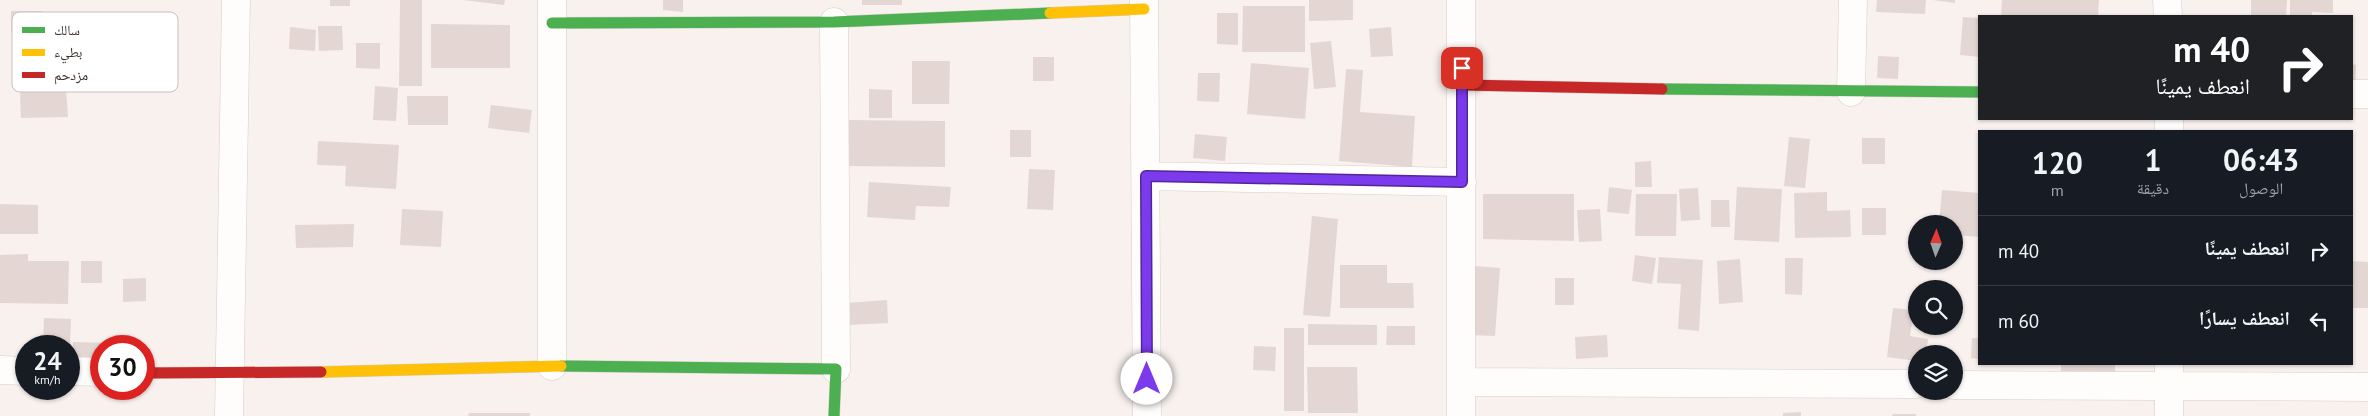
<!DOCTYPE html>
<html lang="ar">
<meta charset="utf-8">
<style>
body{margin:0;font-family:"PT Sans","Noto Naskh Arabic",sans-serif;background:#242831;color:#f1f3f6;direction:rtl;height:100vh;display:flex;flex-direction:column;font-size:19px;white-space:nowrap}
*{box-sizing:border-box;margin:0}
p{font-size:16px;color:#9ea1a6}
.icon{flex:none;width:28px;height:28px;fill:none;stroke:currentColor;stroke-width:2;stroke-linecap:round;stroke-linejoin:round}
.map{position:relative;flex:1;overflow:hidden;direction:ltr}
.sheet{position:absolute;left:1978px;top:130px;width:375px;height:235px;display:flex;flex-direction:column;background:#171b24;border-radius:0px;box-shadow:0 1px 4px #0004;direction:rtl}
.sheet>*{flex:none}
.banner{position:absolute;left:1978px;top:15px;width:375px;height:105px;border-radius:0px;box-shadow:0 1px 4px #0004;direction:rtl;background:#202124;color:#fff;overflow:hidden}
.needle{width:32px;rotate:2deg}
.fabs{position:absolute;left:1908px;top:215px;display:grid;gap:10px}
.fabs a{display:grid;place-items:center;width:55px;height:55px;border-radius:50%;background:#171b24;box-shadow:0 1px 4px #0004;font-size:25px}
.speed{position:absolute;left:15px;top:335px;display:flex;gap:10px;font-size:25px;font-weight:700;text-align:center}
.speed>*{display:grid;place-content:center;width:65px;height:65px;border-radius:50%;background:#171b24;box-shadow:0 1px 4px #0004;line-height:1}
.speed small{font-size:12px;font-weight:400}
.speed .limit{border:8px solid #d22;background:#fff;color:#111}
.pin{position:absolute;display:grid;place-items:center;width:42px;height:42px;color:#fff;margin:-21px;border-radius:10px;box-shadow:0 2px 8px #0006}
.me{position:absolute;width:55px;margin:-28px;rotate:0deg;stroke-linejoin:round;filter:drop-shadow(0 0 4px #0008)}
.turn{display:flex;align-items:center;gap:18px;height:105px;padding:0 20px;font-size:22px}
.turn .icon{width:65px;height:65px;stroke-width:2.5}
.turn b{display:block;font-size:35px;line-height:42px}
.eta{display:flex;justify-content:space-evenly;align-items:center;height:85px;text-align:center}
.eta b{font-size:30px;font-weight:700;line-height:35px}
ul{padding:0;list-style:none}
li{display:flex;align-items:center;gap:15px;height:70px;padding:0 20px;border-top:1px solid #363941}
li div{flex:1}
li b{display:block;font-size:19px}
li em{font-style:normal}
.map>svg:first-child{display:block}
.building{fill:#e4d7d3}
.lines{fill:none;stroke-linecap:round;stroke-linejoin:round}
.street-casing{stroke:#d6cdc8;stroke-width:29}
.fast-casing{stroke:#d6cdc8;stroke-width:12}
.slow-casing{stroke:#d6cdc8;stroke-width:12}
.jam-casing{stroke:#d6cdc8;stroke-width:12}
.street{stroke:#fefdfc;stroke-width:28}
.fast{stroke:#4caf50;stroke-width:11}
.slow{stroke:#ffc107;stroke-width:11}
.jam{stroke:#c62828;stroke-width:11}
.route-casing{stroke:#51269a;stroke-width:12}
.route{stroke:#7c3aed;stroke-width:9}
.key{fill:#fff;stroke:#c5c1bf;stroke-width:1}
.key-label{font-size:14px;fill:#3d312a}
</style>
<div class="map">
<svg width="2368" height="416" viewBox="0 0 2368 416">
<rect width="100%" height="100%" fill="#f8f1ee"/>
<path class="building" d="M330 0H350V6H330Z
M400 0H422V86H399Z
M463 0H505L504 5Z
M663 0H683V12L663 10Z
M862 0H902V5H862Z
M1309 0H1353V20L1309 21Z
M1877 0H1926L1925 14 1876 12Z
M1933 0H1955V3Z
M2002 0H2099L2098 16H2001Z
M2251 0H2287L2286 16H2251Z
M2290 0H2333V13L2312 12V16H2290Z
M1243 6H1305V52H1242Z
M11 11H43V32H11Z
M1217 13H1238V45L1217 44Z
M1963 17 1979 18V57L1960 55Z
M431 24 510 25V68H431Z
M318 26H342L343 50 319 51Z
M290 27 316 30 315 51 289 49Z
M1391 27 1393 56 1371 57 1369 29Z
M1331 41 1336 87 1314 89 1310 43Z
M356 43H380V69L356 68Z
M1878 56 1899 57 1898 79 1877 78Z
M1033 57H1054V81H1033Z
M912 61H950L949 104H912Z
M1251 63 1309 68 1305 119 1247 114Z
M2351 64 2356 65 2355 90H2351Z
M1346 69 1363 70 1360 112 1415 116 1412 167 1339 161Z
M1198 73H1220L1219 102 1197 101Z
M375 86 398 88 396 121 373 120Z
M66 88 68 117 21 118 20 90Z
M869 89 892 90V118H869Z
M407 96H448V125H408Z
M491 105 532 110 529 133 488 128Z
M845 120 945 121V167L844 166Z
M1010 130H1031V157H1010Z
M1195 134 1227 137 1225 161 1193 158Z
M1789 137 1810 139 1805 188 1784 186Z
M1862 138H1885V164H1862Z
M318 141 399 145 396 189 345 186 346 166 317 165Z
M1651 161 1652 187H1635V162Z
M1029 169 1055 170 1053 210 1027 209Z
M869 182 951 187 949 207 916 206 915 220 867 217Z
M1609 187 1632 190 1629 214 1607 212Z
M1737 187 1782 189 1779 242 1734 240Z
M1698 188 1700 220 1681 221 1679 189Z
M1942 190 1979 193V237L1954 235V224H1939Z
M1827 192V211L1850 210 1851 237 1795 238 1794 193Z
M1483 194H1574V241L1483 239Z
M1636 194H1677L1676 236H1635Z
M1711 200H1729L1730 227H1711Z
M0 204 38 205V234H0Z
M1862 208H1886V235H1862Z
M402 209 443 211 441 247 400 245Z
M1600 209 1602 241 1579 242 1577 210Z
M1312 216 1338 219 1330 317 1303 315Z
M354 224 353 247 296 248 295 225Z
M28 254V261H69L68 304 0 303V255Z
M1635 255 1656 258 1652 284 1632 281Z
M1659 257 1703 260 1699 331 1678 329 1681 284 1657 283Z
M1785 258H1803L1802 295 1785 294Z
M1740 259 1743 302 1719 304 1717 261Z
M81 261H102V283H81Z
M2351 261 2368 262V308H2351Z
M1340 265H1387V283H1413L1414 308H1340Z
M1475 266 1500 268 1495 336 1471 335Z
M146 278V301L123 302V279Z
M1555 278H1574V305H1555Z
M887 300 888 323 848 325 847 303Z
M1893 308 1914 310 1910 336 1928 339 1926 354H1916V361L1887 357Z
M44 318 71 319 70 346H43Z
M1308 324 1377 325V345H1308Z
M1387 326H1415V345H1386Z
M1284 328H1304V411H1284Z
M1607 335 1608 357 1576 359 1575 337Z
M1972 338H1979V359L1971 358Z
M73 342 109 343 108 346H101V364L72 363Z
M1254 346 1276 347 1275 371 1253 370Z
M2061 364H2115V373L2061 372Z
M1307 367H1357L1358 413H1308Z
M1801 412V416H1783V413Z
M469 413H530V416H468Z
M1893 414H1916V416H1892Z"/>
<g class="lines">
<defs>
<path id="street" d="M552 0V366
M1144 0 1147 416
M1461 0V416
M2167 0 2168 16
M834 22 836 369
M1851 92 1853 0
M2351 94H2368
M2169 119V131
M1146 176 1462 182
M0 370 26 371
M69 371 101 372
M1461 382 1916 384
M1954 385 2368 387
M229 416 236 0
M2169 416V364"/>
<path id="fast" d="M552 23 834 22 1050 13
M1662 89 1979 92
M561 366 836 369 834 416"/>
<path id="slow" d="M1050 13 1144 9
M321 372 561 366"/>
<path id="jam" d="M1462 85 1662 89
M144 373 321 372"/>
</defs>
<use href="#street" class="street-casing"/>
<use href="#fast" class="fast-casing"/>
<use href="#slow" class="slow-casing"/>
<use href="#jam" class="jam-casing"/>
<use href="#street" class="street"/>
<use href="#fast" class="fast"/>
<use href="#slow" class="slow"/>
<use href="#jam" class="jam"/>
</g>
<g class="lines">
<defs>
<path id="route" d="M1147 379 1146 176 1462 182V68"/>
</defs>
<use href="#route" class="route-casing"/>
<use href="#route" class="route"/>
</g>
<rect x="12" y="12" width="166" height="80" rx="8" class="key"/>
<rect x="22" y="27" width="23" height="6" fill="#4caf50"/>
<rect x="22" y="49" width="23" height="7" fill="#ffc107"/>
<rect x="22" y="72" width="23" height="6" fill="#c62828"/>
<g class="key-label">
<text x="54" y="35">سالك</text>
<text x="54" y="57">بطيء</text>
<text x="54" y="80">مزدحم</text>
</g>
</svg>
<div class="fabs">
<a><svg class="needle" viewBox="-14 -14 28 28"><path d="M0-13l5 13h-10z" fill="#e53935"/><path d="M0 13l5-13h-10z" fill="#9ea1a6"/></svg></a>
<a><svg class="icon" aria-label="search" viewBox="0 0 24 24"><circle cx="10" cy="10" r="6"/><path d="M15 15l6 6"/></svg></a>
<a><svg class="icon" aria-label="layers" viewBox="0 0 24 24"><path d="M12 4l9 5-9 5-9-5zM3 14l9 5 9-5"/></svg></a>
</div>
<div class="speed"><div>24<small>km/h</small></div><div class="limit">30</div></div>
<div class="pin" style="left:1462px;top:68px;background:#d93025"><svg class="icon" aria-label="arrive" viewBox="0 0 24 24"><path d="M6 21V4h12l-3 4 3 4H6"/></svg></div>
<svg class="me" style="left:1147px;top:379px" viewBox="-20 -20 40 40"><circle r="19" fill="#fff"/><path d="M0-13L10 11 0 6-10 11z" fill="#7c3aed"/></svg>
<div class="banner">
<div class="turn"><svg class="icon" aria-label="right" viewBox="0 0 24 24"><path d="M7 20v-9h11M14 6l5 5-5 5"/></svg><div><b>40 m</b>انعطف يمينًا</div></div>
</div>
<section class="sheet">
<div class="eta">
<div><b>06:43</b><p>الوصول</p></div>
<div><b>1</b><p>دقيقة</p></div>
<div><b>120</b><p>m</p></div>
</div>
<ul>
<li><svg class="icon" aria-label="right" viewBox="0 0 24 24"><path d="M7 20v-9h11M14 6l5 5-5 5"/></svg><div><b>انعطف يمينًا</b></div><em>40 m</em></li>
<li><svg class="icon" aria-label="left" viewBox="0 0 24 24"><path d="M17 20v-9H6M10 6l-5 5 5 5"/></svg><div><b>انعطف يسارًا</b></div><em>60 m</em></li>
</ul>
</section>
</div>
